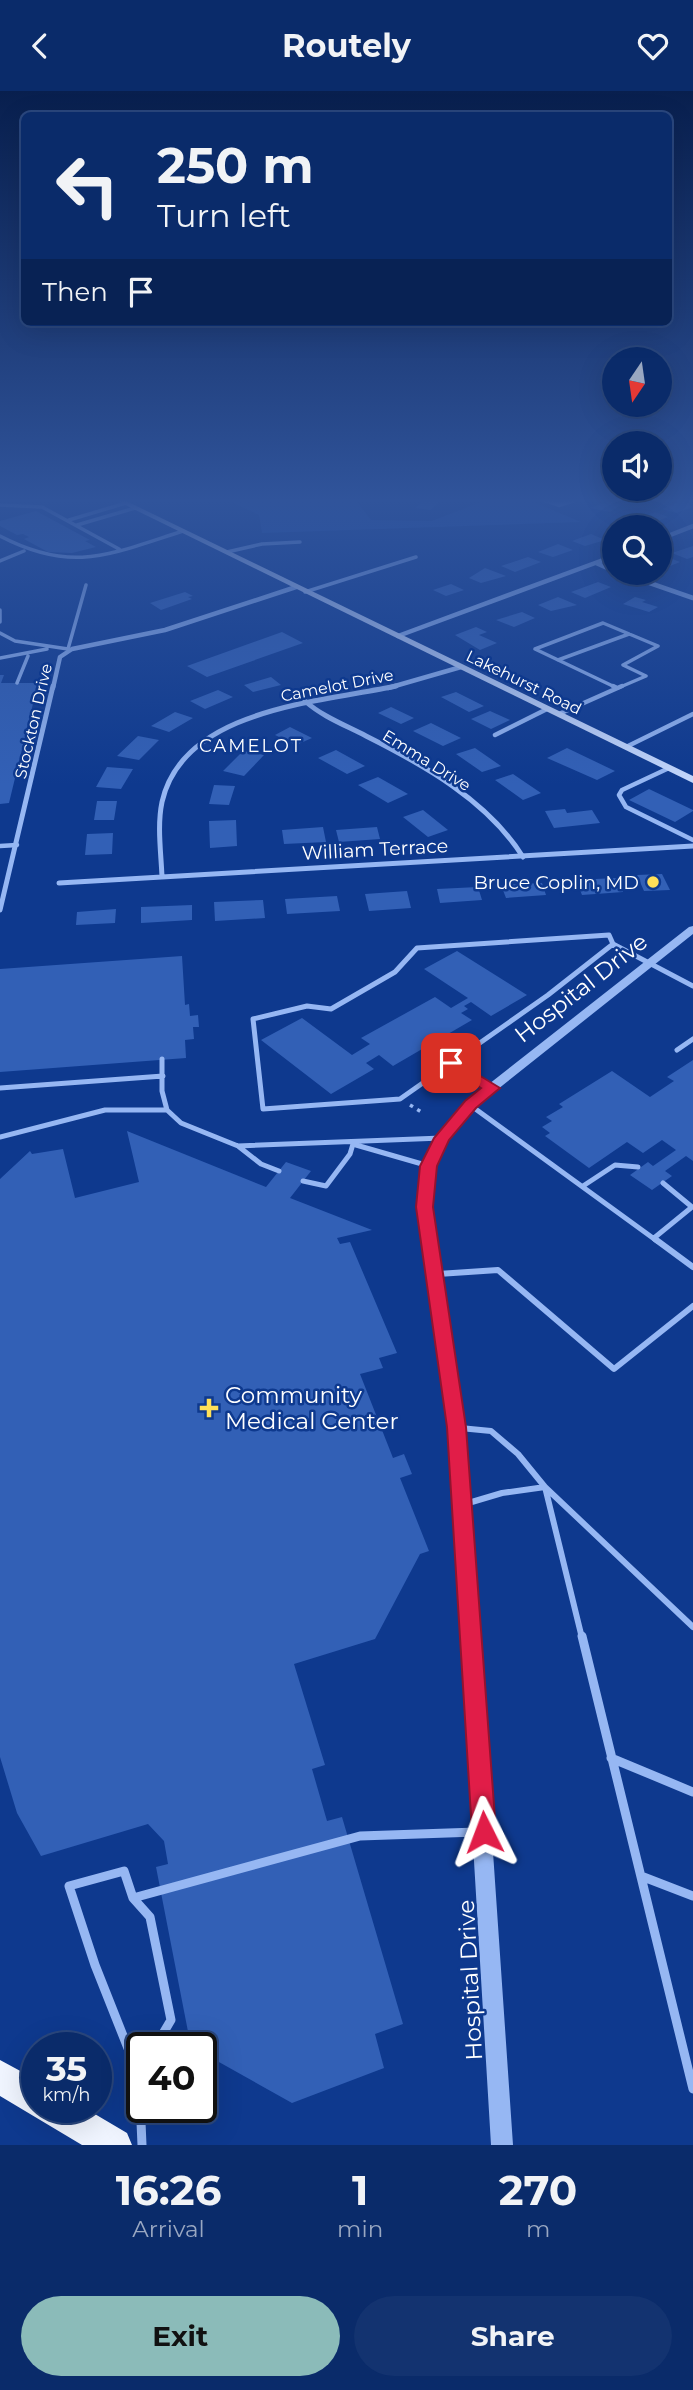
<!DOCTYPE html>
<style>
body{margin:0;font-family:Montserrat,sans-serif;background:#133370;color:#f1f3f6;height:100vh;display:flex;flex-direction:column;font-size:26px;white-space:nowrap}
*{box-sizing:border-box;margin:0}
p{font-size:23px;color:#99a7c1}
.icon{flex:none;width:38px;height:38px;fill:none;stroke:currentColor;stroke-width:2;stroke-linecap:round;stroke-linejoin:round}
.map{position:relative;height:2054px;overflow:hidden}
.sheet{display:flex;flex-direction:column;background:#0a2b6a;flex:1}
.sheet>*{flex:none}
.guide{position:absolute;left:21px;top:21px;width:651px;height:214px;border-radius:10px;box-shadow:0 7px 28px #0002,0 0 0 2px #2a477e;background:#0a2b6a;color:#f1f3f6;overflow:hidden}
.needle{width:46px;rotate:193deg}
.tools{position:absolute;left:602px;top:256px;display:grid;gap:14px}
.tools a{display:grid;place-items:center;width:70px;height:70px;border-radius:50%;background:#0a2b6a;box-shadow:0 7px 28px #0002,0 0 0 2px #2a477e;font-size:35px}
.speed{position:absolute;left:21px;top:1941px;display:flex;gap:14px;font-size:35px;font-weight:700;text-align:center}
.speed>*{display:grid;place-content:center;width:91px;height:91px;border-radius:50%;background:#0a2b6a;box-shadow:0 7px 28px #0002,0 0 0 2px #2a477e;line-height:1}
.speed small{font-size:18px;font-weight:400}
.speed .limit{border:4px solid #111;border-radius:10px;background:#fff;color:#111}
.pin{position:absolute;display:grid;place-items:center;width:60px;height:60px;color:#fff;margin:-30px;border-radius:14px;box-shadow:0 4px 10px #0006}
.me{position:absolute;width:77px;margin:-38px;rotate:357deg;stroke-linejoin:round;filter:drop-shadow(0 0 5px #0008)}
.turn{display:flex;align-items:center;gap:24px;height:147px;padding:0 21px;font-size:32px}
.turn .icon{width:91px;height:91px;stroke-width:2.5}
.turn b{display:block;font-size:49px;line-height:60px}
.then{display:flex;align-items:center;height:66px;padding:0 21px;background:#0003;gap:14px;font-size:26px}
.eta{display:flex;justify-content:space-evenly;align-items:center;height:119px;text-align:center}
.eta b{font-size:42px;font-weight:700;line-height:49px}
.button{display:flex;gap:14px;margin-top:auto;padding:14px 21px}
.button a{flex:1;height:80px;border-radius:42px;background:#8bbbb9;color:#111;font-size:28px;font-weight:700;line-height:80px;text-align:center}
.button a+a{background:#133370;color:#f1f3f6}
header{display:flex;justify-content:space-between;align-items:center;height:91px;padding:0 21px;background:#0a2b6a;font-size:32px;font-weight:700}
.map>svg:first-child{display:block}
.green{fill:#2051ae}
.building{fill:#3260b6}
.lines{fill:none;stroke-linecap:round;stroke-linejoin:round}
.path{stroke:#96b7f3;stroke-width:3.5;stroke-dasharray:3.5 5;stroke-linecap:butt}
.service-far4{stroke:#96b7f3;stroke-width:3.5}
.service-far3{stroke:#96b7f3;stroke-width:4.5}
.service-far2{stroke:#96b7f3;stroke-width:5}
.service-far1{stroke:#96b7f3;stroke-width:6}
.service{stroke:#96b7f3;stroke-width:9}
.minor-far1{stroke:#96b7f3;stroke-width:4.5}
.minor{stroke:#96b7f3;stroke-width:5}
.tertiary{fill:#96b7f3;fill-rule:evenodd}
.secondary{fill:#c5d8fd;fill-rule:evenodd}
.trunk{fill:#f0f5ff;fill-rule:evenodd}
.route{fill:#e11d48;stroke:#92132f;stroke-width:2}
.poi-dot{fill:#ffe058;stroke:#0e398e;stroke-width:2.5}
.labels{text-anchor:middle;stroke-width:5;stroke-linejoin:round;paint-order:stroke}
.far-street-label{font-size:16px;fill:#fff;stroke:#0e398e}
.far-neighbourhood-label{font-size:18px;letter-spacing:2px;fill:#fff;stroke:#0e398e}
.street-label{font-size:19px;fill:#fff;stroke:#0e398e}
.poi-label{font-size:19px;fill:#fff;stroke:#0e398e;text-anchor:end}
.near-street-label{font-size:23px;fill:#fff;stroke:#0e398e}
.near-poi-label{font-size:23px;fill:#fff;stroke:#0e398e;text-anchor:start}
</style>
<header><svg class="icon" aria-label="back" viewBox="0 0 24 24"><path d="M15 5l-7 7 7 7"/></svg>Routely<svg class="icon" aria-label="heart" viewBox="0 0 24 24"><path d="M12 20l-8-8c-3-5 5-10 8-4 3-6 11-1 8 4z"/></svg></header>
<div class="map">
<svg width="693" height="2054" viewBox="0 0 693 2054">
<rect width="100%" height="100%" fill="#0e398e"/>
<path class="green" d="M223 407H354L371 429 432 430 491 407H524L581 431 262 442 259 424Z"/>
<path class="building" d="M390 407H442L431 419 415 417 422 411 417 409 393 411Z
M610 410 621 414 610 421 590 417Z
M683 410 693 416 676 422 662 418Z
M36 420 90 449 85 450 96 456 72 462 48 461 24 448 29 446 23 443 17 444 0 435V430Z
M655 421 668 426 650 433 636 428Z
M591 443 605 449 585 455 572 450Z
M558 453 573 459 553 466 538 461Z
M693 455V466L687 468 672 462Z
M665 465 680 471 660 479V467Z
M528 466 541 471 515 481 501 475Z
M485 477 506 485 481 492 469 487Z
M598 491 611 496 585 507 571 501Z
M451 493 464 499 446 505 433 499Z
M185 501 193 505 188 506 192 508 161 519 150 512Z
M558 506 577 514 551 520 538 514Z
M635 506 646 509 642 511 658 516 649 521 623 513Z
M522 521 535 527 514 536 496 529Z
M476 536 487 541 479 544 497 552 480 559 455 544Z
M282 541 303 552 207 586 187 575Z
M0 584H4L1 592H38L9 712 0 713Z
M271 586 281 594 253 601 244 594Z
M218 599 233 606 205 618 190 610Z
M456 601 484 615 469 621 441 606Z
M391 616 414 627 401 633 378 622Z
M490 620 510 629 491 638 471 628Z
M175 621 193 627 169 641 151 635Z
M431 632 461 647 443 655 413 640Z
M290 636 312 647 296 654 275 644Z
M138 645 159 649 139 669 117 665Z
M475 657 501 675 482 681 456 663Z
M567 657 615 680 597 689 547 667Z
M336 659 365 675 347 683 318 667Z
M243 660 264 664 244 685 223 680Z
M107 676 133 678 121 698 96 696Z
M513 683 541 702 523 709 495 689Z
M378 686 408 703 388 712 358 694Z
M214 694 235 695 229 714 209 713Z
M649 698 693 719V720L675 731 629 709Z
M97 710H117L114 729H94Z
M565 718 567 722 592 719 600 732 554 737 545 720Z
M423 719 448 739 428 746 403 726Z
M236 729 237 755 210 757 209 730Z
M323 736 326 751 284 753 282 739Z
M377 736 380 748 339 751 336 739Z
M113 742 112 763 85 764 87 743Z
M662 783 670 799 644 800 637 784Z
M616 787 623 801 582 804 576 789Z
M542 792 546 804 506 807 501 794Z
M478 796 482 809 440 812 437 798Z
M407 800 411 817 369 820 365 803Z
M337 805 340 820 287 823 285 808Z
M263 809 265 827 215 830 214 811Z
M192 814V829L141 832V816Z
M116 818 115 832 76 834 77 821Z
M457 860 527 904 491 925 471 911 464 915 468 918 461 922 472 929 393 975 379 964 366 972 374 978 331 1003 261 949 302 927 352 964 370 953 361 947 435 906 451 917 468 907 424 878Z
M182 865 185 914 189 913 190 925 198 924 199 936H193L194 948 185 949 186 967 0 981V878Z
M693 969V1070L686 1065 665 1080 672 1085 652 1099 630 1084 648 1071 653 1075 676 1059 662 1049 643 1062 627 1051 589 1077 545 1045 550 1042 542 1036 552 1030 546 1026 563 1016 559 1013 612 980 650 1006 674 990 667 986Z
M127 1040 266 1096 286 1071 311 1080 290 1107 372 1139 337 1147 340 1153 350 1151 397 1262 379 1267 383 1277 360 1283 393 1367 404 1363 412 1383 400 1387 429 1460 420 1463 375 1548 294 1573 325 1674 312 1678 327 1730 342 1726 403 1933 375 1943 384 1977 292 2012 201 1961V1956H191L156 1776 168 1773 164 1750 148 1733 41 1765 17 1722 0 1666V1088L30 1060 32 1063 63 1058 75 1107 139 1091Z"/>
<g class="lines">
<path class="path" d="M410 1014 423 1022"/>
<path class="service-far4" d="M0 414 42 416 119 458
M69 429 126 412
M77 434 135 417
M0 445C73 483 110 463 183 440
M227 461 262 453 300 451
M0 470 24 460
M305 501 416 466
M0 519V531
M0 542 15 550 68 558 86 494
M0 567 47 558
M558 569 629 543
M17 592 28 565
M617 597 535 558 603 532 658 555 623 574 646 585 618 597"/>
<path class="service-far3" d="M613 595 617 597
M559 623 622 595
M495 644 547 618
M626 656 693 623
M669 677 622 699 619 704 626 716 693 749
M0 755 17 754"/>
<path class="service-far2" d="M609 844 613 853 548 904 400 1008 263 1018 253 928 307 915 331 918 395 881 417 857Z
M613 853 693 895
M677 959 693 948
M162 968V1000L167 1019 181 1032 238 1055 442 1047
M451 972 492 997
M0 997 163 985
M470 1014 657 1150
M0 1046 105 1019H167
M356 1054 429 1075
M238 1055 261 1073 279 1080
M303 1090 326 1095 350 1063 353 1053
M583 1095 615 1074 638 1076
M654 1147 692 1116 663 1092"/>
<path class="service-far1" d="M655 1148 693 1176
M438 1183 498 1179 614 1278 693 1215
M460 1337 491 1340 518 1363 545 1396 582 1547
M465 1413 502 1402 545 1396 693 1536"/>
<path class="service" d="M582 1545 693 1998
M611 1667 693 1701
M641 1785 693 1805
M133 1807 360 1745 477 1741
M142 2054 139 1985 95 1874 69 1795 124 1780 133 1807 150 1826 171 1929 155 1956"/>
<path class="minor-far1" d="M539 407 559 414 580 407
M660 448 693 435
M596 472 614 480
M618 481 693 507
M398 545 614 465
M53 597 60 566 72 558 165 539 296 496
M388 597 461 576"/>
<path class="minor" d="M305 610C323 626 345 634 366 645 424 674 488 710 523 766
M162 786C161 761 157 735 162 711 183 617 322 611 396 595
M59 792 693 755
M0 819 53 595"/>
<path class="tertiary" d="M693 835V843L474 1017 447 1049 435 1075 432 1116 464 1336 513 2054H491L448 1336 418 1116 423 1075 438 1044 466 1011 689 836Z"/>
<path class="secondary" d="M111 407H120L693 685V692Z"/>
<path class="trunk" d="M0 1969 37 1989V2016H83L127 2042 132 2054H82L0 2005Z"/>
</g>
<linearGradient id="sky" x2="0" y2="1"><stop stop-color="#081f4e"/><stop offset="0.59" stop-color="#30549b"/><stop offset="1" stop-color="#30549b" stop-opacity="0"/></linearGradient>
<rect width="693" height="694" fill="url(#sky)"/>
<path class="route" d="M451 967 500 997 476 1017 449 1049 437 1075 433 1116 466 1336 496 1741 493 1749 484 1753 475 1749 472 1741 447 1336 416 1116 420 1075 434 1047 465 1010 481 997 446 975V968Z"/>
<g class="poi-dot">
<circle cx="653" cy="791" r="7"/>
<path d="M205.5 1306.5h7v7h7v7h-7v7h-7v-7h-7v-7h7z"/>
</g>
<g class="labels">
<g class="far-street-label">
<text transform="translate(524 591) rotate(26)" y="6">Lakehurst Road</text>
<text transform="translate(337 594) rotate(-11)" y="6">Camelot Drive</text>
<text transform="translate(33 630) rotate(-77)" y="6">Stockton Drive</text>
<text transform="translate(427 669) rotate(32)" y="6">Emma Drive</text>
</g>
<g class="far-neighbourhood-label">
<text x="251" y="661">CAMELOT</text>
</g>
<g class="street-label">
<text transform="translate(375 758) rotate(-3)" y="7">William Terrace</text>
</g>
<g class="poi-label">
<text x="639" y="798">Bruce Coplin, MD</text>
</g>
<g class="near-street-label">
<text transform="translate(581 897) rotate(-38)" y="8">Hospital Drive</text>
<text transform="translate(470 1889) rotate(-93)" y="8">Hospital Drive</text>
</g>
<g class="near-poi-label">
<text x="225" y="1312">Community<tspan x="225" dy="26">Medical Center</tspan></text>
</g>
</g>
</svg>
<div class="tools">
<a><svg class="needle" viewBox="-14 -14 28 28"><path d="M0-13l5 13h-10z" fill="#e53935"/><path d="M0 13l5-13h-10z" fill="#99a7c1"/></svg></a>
<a><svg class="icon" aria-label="sound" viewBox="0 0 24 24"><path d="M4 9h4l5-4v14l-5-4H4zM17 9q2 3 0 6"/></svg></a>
<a><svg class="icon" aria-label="search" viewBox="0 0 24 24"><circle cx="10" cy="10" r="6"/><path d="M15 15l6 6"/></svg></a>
</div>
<div class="speed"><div>35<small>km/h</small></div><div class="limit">40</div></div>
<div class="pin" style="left:451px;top:972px;background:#d93025"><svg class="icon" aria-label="arrive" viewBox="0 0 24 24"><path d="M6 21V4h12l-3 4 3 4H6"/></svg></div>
<svg class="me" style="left:484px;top:1741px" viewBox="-20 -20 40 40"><path d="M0-17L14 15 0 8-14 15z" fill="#e11d48" stroke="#fff" stroke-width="4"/></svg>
<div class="guide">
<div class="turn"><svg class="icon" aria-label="left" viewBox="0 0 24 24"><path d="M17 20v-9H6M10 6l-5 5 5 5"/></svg><div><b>250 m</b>Turn left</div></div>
<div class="then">Then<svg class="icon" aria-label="arrive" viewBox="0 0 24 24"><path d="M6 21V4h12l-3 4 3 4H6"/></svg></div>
</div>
</div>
<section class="sheet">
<div class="eta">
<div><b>16:26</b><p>Arrival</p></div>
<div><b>1</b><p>min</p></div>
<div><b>270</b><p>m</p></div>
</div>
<div class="button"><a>Exit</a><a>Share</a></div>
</section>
